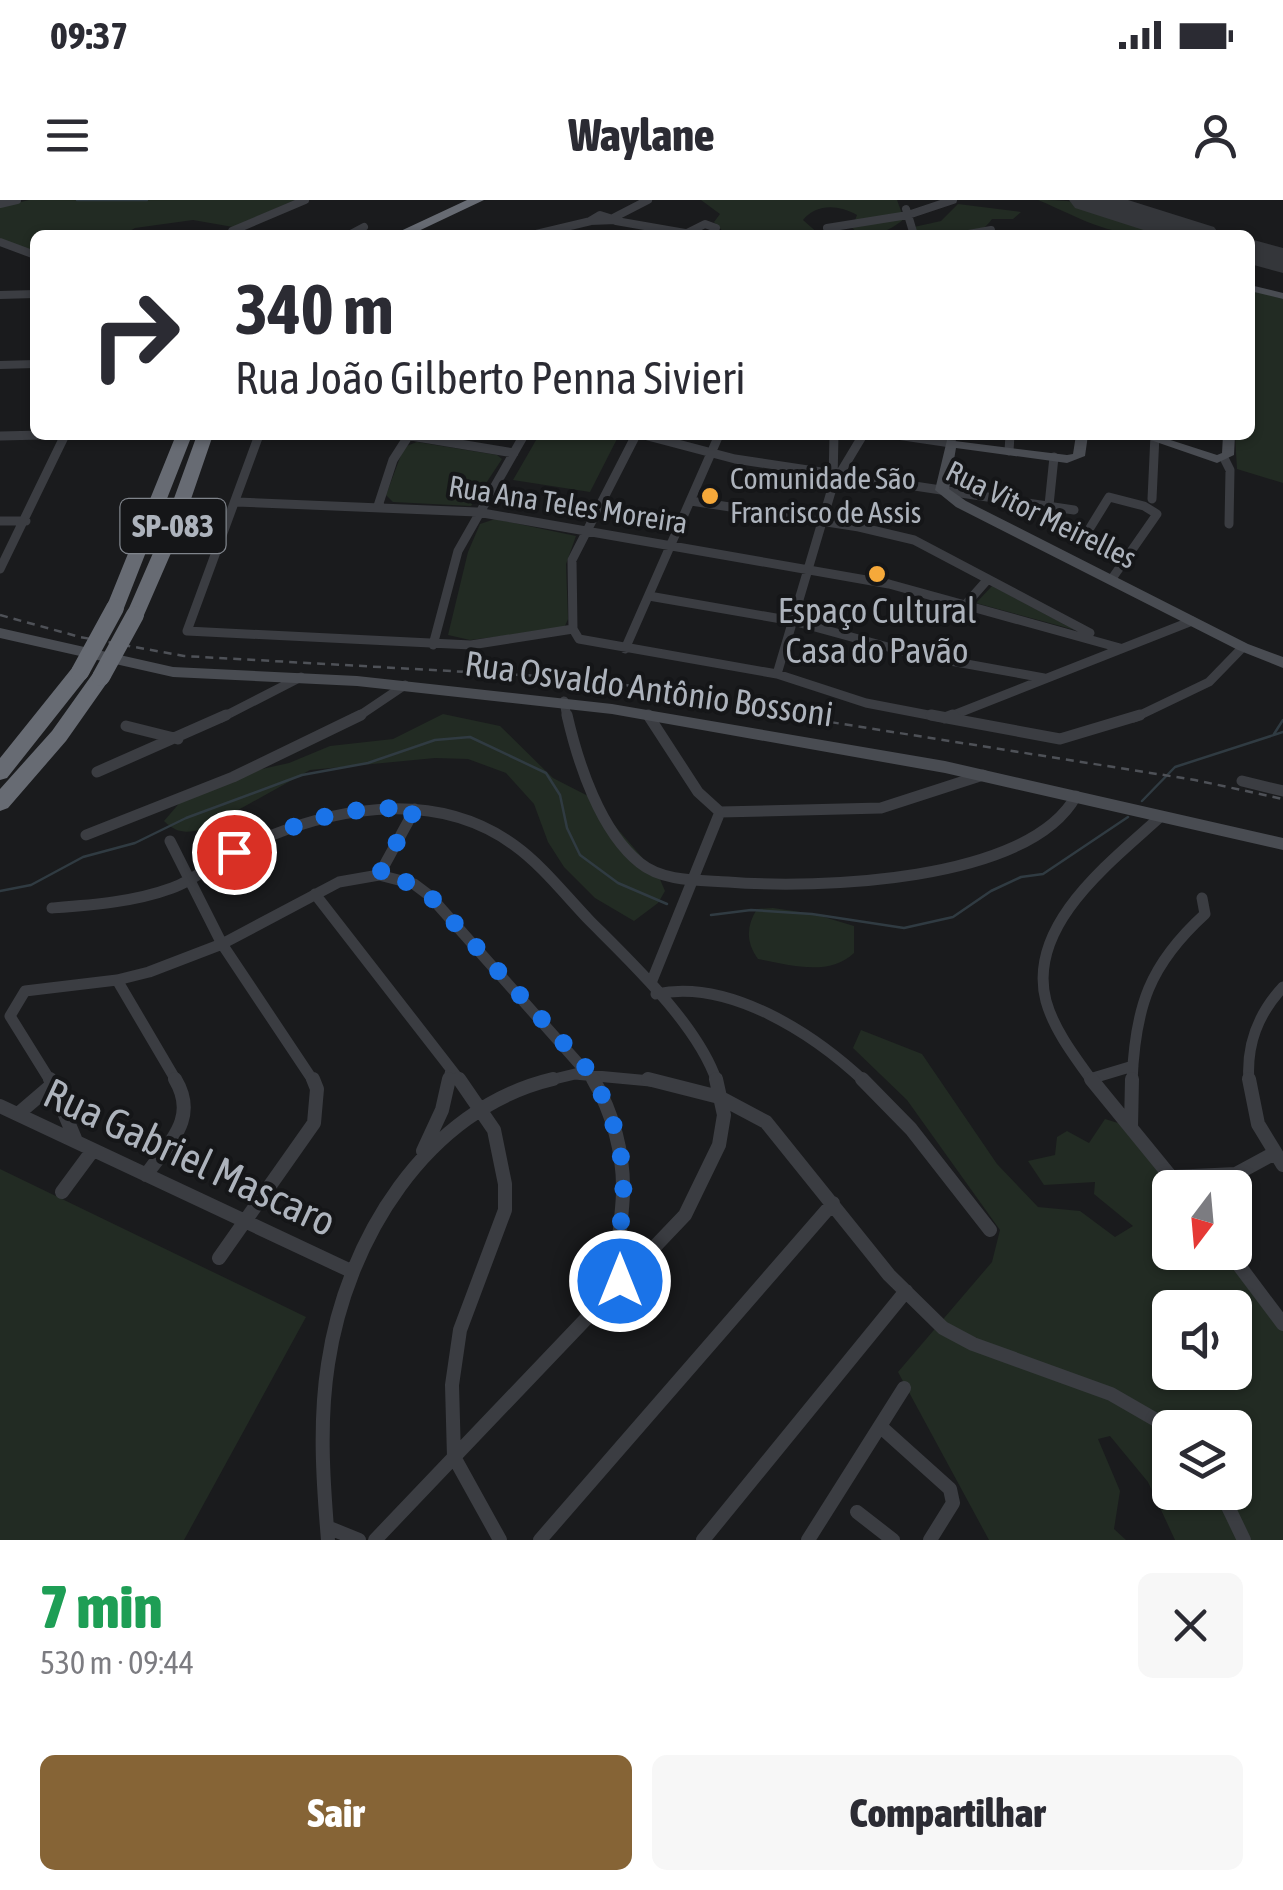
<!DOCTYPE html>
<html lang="pt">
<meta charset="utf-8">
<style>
body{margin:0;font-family:"Asap Condensed",sans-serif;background:#f7f7f7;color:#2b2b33;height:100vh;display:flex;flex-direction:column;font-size:38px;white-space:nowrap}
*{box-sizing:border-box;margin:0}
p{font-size:32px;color:#7c7c81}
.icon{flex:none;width:55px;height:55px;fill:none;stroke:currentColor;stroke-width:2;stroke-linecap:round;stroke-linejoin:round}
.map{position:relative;height:1340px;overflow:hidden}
.panel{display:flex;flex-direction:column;background:#fff;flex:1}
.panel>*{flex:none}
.hud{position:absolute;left:30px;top:30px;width:1225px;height:210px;border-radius:15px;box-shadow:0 2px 8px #0004;background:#fff;color:#2b2b33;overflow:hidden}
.needle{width:65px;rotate:196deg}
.controls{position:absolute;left:1152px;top:970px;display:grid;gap:20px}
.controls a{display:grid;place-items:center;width:100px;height:100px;border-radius:15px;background:#fff;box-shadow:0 2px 8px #0004;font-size:50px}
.pin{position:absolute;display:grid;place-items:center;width:85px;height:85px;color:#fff;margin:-42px;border:5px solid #fff;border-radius:50%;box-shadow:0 2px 10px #0007}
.me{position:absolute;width:110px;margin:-55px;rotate:0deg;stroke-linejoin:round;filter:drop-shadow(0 0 8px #0008)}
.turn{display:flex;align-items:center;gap:35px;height:210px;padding:0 40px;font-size:45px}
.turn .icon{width:130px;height:130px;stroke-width:2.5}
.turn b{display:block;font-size:70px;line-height:85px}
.round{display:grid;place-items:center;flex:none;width:105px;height:105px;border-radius:15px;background:#f7f7f7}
.headline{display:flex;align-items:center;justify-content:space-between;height:170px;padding:0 40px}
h1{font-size:60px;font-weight:800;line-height:75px;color:#1e9e55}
.button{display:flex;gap:20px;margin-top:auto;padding:20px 40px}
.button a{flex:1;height:115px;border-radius:15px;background:#866436;color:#fff;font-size:40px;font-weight:800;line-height:115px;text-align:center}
.button a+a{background:#f7f7f7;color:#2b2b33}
.status{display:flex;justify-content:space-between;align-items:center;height:70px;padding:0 50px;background:#fff;direction:ltr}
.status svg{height:28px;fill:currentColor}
header{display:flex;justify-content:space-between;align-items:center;height:130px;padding:0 40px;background:#fff;font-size:45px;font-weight:800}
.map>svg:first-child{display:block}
.green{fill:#222b23;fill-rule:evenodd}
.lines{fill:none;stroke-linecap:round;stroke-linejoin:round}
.stream{stroke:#303b42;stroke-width:2.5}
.runway{fill:#34363a;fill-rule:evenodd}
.street-far3{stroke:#3b3d42;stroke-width:8}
.street-far2{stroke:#3b3d42;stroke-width:9}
.street-far1{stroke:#3b3d42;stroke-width:11}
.street{stroke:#3b3d42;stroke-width:14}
.secondary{fill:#494c52;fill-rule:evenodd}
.highway{fill:#676b73;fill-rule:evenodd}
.rail{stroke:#4e5157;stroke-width:2.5;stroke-dasharray:8 6;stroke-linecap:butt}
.highway-bridge{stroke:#676b73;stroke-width:18}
.route{stroke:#1a73e8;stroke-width:18;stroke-dasharray:0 32.4}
.poi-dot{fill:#f6a93a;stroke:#151618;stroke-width:4}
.labels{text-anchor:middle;stroke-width:8;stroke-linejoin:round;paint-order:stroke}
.far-poi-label{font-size:30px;fill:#adb3bc;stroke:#151618;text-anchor:start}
.far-street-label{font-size:30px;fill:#adb3bc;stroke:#151618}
.shield{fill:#151618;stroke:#7f848b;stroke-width:2.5}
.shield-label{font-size:32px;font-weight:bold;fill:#adb3bc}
.poi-label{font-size:35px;fill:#adb3bc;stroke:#151618}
.street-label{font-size:35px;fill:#adb3bc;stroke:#151618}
.near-street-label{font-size:42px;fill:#adb3bc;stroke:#151618}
</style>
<div class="status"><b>09:37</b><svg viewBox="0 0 49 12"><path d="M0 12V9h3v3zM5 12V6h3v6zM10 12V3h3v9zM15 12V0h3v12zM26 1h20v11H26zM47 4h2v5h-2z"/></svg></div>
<header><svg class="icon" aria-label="menu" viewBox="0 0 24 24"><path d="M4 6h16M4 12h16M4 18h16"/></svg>Waylane<svg class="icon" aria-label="person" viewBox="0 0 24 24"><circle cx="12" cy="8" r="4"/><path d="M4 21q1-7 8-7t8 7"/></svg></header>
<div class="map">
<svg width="1283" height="1340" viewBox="0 0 1283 1340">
<rect width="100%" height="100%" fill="#1a1b1d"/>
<path class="green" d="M29 0H295L233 27 193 20 135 28 123 35H35V52L18 49 0 38V7Z
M701 0H897L904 19C890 31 867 42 852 28L857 15C839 5 817 3 803 20L820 35H726L714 22 720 14Z
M1038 0C1084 0 1115 6 1157 26L1155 35C1104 35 1081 18 1038 0Z
M958 4 1021 12 1013 19H992C977 42 941 35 917 35L914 27 941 21Z
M1256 91 1283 99V283L1237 269 1235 235H1250V93Z
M539 235H619L590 292 513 280Z
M417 242 497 255 502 259 471 306 393 302 386 295 404 247Z
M495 319 576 336 566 364 568 419 564 428 470 440 448 435 468 352 480 324Z
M992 386 1075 430 976 403Z
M443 514 500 526 553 578 590 597 659 677 665 691 658 703 634 721 595 698 564 667 548 642 534 604 506 573 468 559 435 558 310 570 204 629C187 633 177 634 164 621L182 600 240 574 289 563 330 546 393 539Z
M773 708 814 714 854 726V753C829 777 789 765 758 759 746 743 746 726 757 709Z
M861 830 922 854 997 964 1038 1007 1080 1011 1115 1037 1133 1026 1094 994 1095 982 1044 985 1028 961 1055 955 1057 937 1067 931 1089 943 1105 919 1131 927 1180 987 1170 988V1052L1229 1053 1283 1124V1340H1175L1148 1282 1110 1236 1098 1239 1120 1291 1114 1329 1126 1340H989L898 1172 992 1062 1000 1030 907 900 853 848ZM1170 1108H1235V1172H1170ZM1170 1228H1235V1292H1170Z
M0 969 306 1117 184 1340H0Z"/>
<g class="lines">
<path class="stream" d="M77 0H147
M1274 534 1283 520
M1142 601 1175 567 1283 532
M0 691 31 685 83 657 135 643 186 618 302 575 368 563 435 540 470 537 546 573 560 595 567 628 580 655 618 683 667 704
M711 715 751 710 812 714 904 728 953 717 991 691 1021 677 1043 674 1128 617"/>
<path class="runway" d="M1069 0H1128L1214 27 1220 35H1159L1075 8Z
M1250 39 1283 48V73L1250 64Z"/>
<path class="street-far3" d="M0 4 17 0
M600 15 616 20 590 21Z
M613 18 648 0
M616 21 685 33
M827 28 908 15 906 9
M241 35 232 31 305 0
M349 35 364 27
M532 35 591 21
M683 35 705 24 716 28 711 35
M914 35 908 15 953 0
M963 35 991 30
M0 42 35 55
M0 95 35 94
M0 165 35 164"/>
<path class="street-far2" d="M259 235 187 431 471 445 573 429
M405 235 514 253
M644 235 735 259 1074 310
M897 235 951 243 952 235
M0 236 42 235
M1009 251 1010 235
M1224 258 1230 270 1229 324
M833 281 834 235
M1152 299 1155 235
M691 301 859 327 914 340 1090 433
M237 302 477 312 889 384 1120 448
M1049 305 1054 257
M378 306 393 260 409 235
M0 321H26
M1085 336 1109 297 1144 306 1157 314 1111 380
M0 369 65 235
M649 396 793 421 917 455 1044 478
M966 404 988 379
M573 429 579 439 777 474 866 503 944 518
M573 429 572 360 636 235
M433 445 458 351 524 235
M625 449 719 235
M777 474 833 285 863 235
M564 501 567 518
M221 518 301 477
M356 518 405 485
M946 518 1192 421
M1134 518 1209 482 1243 447"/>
<path class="street-far1" d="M567 515C578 563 600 631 640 663 663 682 700 680 728 682 816 689 1028 683 1076 596
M648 515 698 592 720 612 881 608 983 575
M931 515 1060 539 1140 515
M945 518 953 515
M126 526 178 539
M97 572 226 515
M1242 581 1283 591
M86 635 233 577 361 515
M170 641 222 744 314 882
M379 675 415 609
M315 694 461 882
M52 708C92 705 134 702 172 688 197 679 215 661 238 650 323 609 431 585 514 645 542 665 566 696 590 721 632 763 698 825 717 882
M117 780 177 882
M651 783 720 612
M656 794C729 778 814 834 865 882
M1093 878 1133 866
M51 882 10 816 25 791 117 780 149 772 222 744 339 682 379 675 414 684 430 696 595 882
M448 882 451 870
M542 882 575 874 661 882
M1093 882C1075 857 1054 830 1046 801 1026 725 1112 661 1160 617
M1132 882C1135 807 1149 765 1205 714L1202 698
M1249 882C1246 844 1258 814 1283 787"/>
<path class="street" d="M50 879 76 941
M459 879 494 930 505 984V1010L460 1130 452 1185 454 1257 500 1340
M593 879C613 913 624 954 623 993 622 1023 615 1051 619 1081
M648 879 719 897 766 922 889 1075 943 1128 973 1144 1111 1194 1170 1228
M862 879 911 929 990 1030
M1091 879 1180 988
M1249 879 1258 924 1283 965
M0 906 351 1071
M18 914 53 884
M1131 927 1132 879
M423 951 442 910 449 879
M146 975C169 942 199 919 175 879
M1172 977 1236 974 1273 954
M62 992 93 950
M1229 1052 1283 1124
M219 1058 314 923 317 889 313 879
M881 1227 950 1289 953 1303 930 1340
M1221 1292 1244 1340
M857 1312 893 1340
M327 1327 359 1340
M328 1340C323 1281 319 1222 328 1164 346 1041 426 909 553 879
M375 1340 685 1015 719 945 724 915 716 879
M540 1340 833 1003
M703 1340 906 1091
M808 1340 904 1188"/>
<path class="secondary" d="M1250 85 1283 93V99L1250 91Z
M1076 235H1088L1085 256 1067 263 956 248 949 289 966 301 1248 444 1283 457V468L1238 450 956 307 935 290 947 240 1067 255 1073 254Z
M1136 235H1155L1217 255 1222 253 1223 235H1235L1234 255 1217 263Z
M0 428 173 467 357 476 612 504 945 561 1283 638V650L945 573 612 514 357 486 173 477 0 438Z"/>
<path class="highway" d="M467 0H484L410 35H392Z
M176 235H192L124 408 115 414 108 412 106 408Z
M197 235H213L178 337 144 415 142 419H128L126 415 160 337Z
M80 466 90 472 87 477 7 578 0 580V558L73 467Z
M101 471 111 477 66 541 8 608 0 611V589L52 531 94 472Z"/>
<path class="rail" d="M0 415 80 437 184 456 592 479 830 522 1195 580 1283 599"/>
<path class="highway-bridge" d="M80 472 115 408
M101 477 135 415"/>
</g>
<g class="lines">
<path class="route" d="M234 652C298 623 342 604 415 609L379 675 414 684 430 696 588 870C614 911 628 962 622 1011 620 1035 615 1056 620 1081"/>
</g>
<g class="poi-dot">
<circle cx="710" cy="296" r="10"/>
<circle cx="877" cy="374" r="10"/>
</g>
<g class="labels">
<g class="far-poi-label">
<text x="730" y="289">Comunidade São<tspan x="730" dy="34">Francisco de Assis</tspan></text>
</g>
<g class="far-street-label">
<text transform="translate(568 305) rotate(9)" y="10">Rua Ana Teles Moreira</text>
<text transform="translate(1041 315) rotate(26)" y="10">Rua Vitor Meirelles</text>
</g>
<rect class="shield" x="120.5" y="299" width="105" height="54" rx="8"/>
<g class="shield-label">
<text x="173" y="337">SP-083</text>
</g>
<g class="poi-label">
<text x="877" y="423">Espaço Cultural<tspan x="877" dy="40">Casa do Pavão</tspan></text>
</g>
<g class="street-label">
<text transform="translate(649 489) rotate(8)" y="12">Rua Osvaldo Antônio Bossoni</text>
</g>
<g class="near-street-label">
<text transform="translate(190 957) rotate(25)" y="15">Rua Gabriel Mascaro</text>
</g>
</g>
</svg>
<div class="controls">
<a><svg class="needle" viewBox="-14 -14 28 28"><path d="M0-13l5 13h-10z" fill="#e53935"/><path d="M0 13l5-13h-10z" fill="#7c7c81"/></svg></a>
<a><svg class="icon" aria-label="sound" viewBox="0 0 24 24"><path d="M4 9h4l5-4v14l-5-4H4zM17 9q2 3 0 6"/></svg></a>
<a><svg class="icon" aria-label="layers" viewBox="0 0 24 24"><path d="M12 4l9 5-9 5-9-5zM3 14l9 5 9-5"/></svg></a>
</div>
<div class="pin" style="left:234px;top:652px;background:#d93025"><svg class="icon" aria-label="arrive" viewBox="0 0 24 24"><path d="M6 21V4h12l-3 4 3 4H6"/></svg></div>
<svg class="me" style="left:620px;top:1081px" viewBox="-20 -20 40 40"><circle r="17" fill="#1a73e8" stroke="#fff" stroke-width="3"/><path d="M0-11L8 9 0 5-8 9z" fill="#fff"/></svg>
<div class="hud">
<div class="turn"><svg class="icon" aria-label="right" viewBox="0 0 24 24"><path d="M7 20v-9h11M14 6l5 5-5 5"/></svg><div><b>340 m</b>Rua João Gilberto Penna Sivieri</div></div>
</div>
</div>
<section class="panel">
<div class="headline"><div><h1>7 min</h1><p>530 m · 09:44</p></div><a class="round"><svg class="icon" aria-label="close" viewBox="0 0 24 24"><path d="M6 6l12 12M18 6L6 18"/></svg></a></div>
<div class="button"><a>Sair</a><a>Compartilhar</a></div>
</section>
